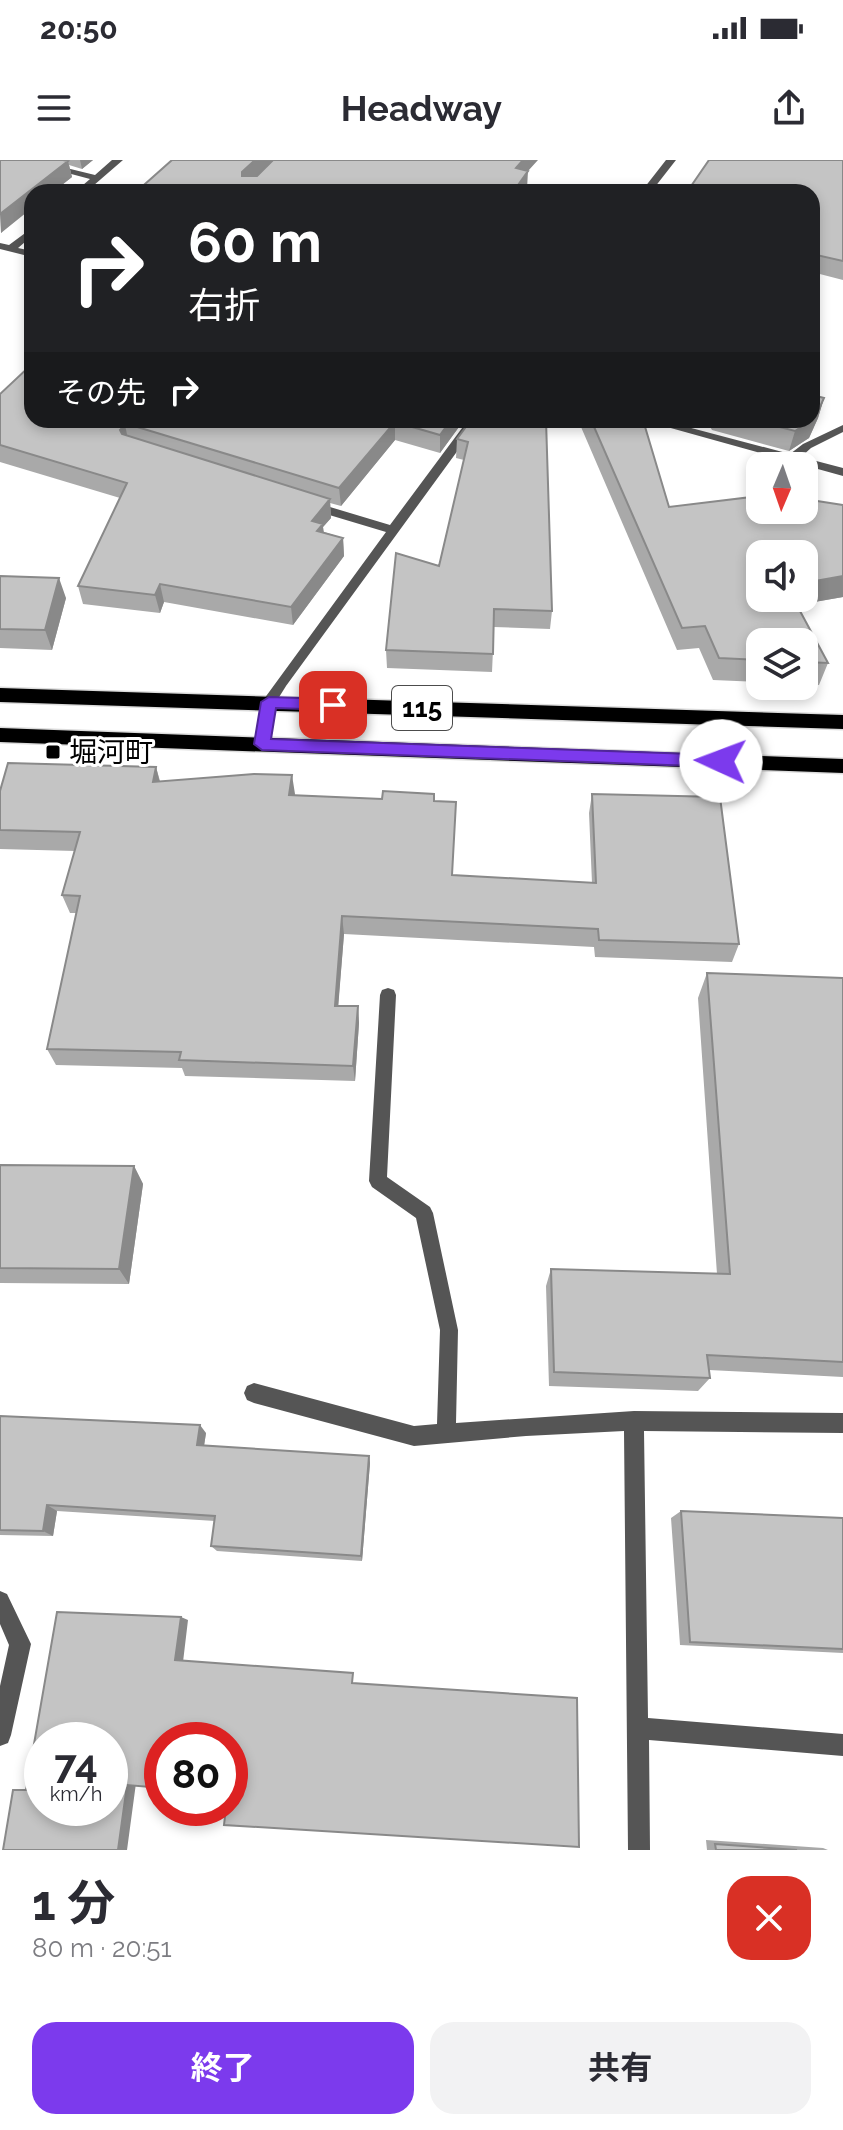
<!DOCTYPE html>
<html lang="ja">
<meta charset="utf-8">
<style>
body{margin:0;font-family:Raleway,"Noto Sans JP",sans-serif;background:#f2f2f3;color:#2b2b33;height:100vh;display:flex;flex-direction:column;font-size:30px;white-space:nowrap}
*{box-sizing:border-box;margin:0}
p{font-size:26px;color:#7c7c81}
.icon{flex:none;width:44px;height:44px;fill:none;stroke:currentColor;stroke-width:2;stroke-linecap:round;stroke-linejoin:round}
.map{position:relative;height:1690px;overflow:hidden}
.details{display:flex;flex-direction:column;background:#fff;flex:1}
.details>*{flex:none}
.guide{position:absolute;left:24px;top:24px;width:796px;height:244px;border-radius:24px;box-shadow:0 4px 12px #0003;background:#202124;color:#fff;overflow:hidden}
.needle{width:52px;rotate:182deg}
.buttons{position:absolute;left:746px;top:292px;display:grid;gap:16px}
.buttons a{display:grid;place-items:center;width:72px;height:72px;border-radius:16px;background:#fff;box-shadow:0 4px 12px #0003;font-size:40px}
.speed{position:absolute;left:24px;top:1562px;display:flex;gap:16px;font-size:40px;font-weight:700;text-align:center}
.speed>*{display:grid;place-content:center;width:104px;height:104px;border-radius:50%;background:#fff;box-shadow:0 4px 12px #0003;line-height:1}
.speed small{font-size:20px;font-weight:400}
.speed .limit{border:12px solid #d22;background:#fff;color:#111}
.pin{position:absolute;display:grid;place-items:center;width:68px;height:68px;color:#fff;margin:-34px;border-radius:16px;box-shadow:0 4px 12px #0006}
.me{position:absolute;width:88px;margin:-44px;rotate:272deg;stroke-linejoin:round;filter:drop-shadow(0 0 6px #0008)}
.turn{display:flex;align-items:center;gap:28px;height:168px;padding:0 32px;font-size:36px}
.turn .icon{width:104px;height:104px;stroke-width:2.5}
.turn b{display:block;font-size:56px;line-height:68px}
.then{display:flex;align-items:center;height:76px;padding:0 32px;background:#0003;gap:16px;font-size:30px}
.round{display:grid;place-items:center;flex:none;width:84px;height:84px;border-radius:24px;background:#f2f2f3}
.head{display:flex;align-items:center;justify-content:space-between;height:136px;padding:0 32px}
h1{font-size:48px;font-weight:700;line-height:60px}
.button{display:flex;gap:16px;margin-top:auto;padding:16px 32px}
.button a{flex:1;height:92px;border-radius:24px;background:#7c3aed;color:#fff;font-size:32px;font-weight:700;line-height:92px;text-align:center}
.button a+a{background:#f2f2f3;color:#2b2b33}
.status{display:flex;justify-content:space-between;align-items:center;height:56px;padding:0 40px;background:#fff;direction:ltr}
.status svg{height:22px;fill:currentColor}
header{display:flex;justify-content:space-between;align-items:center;height:104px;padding:0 32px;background:#fff;font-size:36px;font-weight:700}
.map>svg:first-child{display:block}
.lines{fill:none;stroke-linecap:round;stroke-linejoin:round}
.trunk-casing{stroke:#dbdbdb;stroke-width:3}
.minor{fill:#555;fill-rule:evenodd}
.trunk{fill:#000;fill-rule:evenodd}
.wall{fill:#a9a9a9}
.shaded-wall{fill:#898989}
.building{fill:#c4c4c4;stroke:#898989;stroke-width:2;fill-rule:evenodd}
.route{fill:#7c3aed;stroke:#51269a;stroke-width:2}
.poi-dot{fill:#000;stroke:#fff;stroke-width:3}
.labels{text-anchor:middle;stroke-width:6;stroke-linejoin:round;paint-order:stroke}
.shield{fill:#fff;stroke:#4c4c4c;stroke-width:2}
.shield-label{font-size:26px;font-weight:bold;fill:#000}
.poi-label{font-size:28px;fill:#000;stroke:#fff;text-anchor:start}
</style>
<div class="status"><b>20:50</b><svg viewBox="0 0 49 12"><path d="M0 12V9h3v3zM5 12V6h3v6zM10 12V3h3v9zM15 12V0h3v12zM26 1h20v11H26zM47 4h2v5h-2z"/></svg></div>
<header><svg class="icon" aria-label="menu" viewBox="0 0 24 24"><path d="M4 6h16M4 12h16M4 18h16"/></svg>Headway<svg class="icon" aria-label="share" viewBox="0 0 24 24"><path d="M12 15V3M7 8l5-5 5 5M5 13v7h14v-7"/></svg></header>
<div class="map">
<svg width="843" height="1690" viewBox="0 0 843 1690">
<rect width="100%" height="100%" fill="#fff"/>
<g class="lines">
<defs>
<path id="trunk" d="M0 528 843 555V569L0 542Z
M0 568 843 599V613L0 582Z"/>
</defs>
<use href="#trunk" class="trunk-casing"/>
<path class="minor" d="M112 0H123L86 32H75L90 19 45 7 50 4 95 15Z
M666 0H676L651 32H641Z
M32 68V76L18 88 32 91V97L0 89V83L9 85Z
M468 260H480L286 526 276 542 269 584 267 588H257L255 584 264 539 386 372 306 348 304 345 310 341 390 365Z
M642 260H661L790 294 803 284 843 265V272L811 288 801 297 843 308V316Z
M388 828 394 830 396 835 387 1017 430 1047 433 1053 458 1170 456 1263 634 1251 843 1253V1273L644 1271 648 1558 843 1574V1596L649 1580 650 1690H628L624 1271 526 1276 414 1286 254 1243 247 1240 244 1233 247 1226 254 1223 414 1266 437 1264 440 1170 416 1058 372 1027 369 1021 380 835 382 830Z
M0 1431 7 1434 31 1484 11 1575 8 1583 0 1586V1526L9 1485 0 1464Z"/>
<use href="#trunk" class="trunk"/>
</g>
<path class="wall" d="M0 0H93L82 9 69 5 72 17 53 32H32L1 73Z
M843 0V120L812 112V32Z
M32 126V150L26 132Z
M0 234 32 260H464L440 293 395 280 341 346 330 343 331 358 323 367 324 372 343 378 344 396 293 465 164 442 160 453 83 444 78 426 120 338 0 302Z
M824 238 818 258 809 278 789 291 712 270 706 260H812Z
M471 260 552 451 550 469 494 467 492 512 387 508 386 490 439 406 464 300 456 298 457 279Z
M578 260H643L669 347 843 345V437L797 445 828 503 819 525 804 524V482H760V522L713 520 699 488 677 490Z
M0 416 66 438 52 490 0 488Z
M156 607 160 621 295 635 434 641 452 715 592 723 589 653 592 634 739 784 732 802 595 797 594 787 344 774 338 846H358L359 863 355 921 185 916 182 908 56 905 47 889 76 753H70L62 735 75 691 0 689V631Z
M707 813 843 818V1217L709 1210 710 1218 698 1231 549 1226 546 1126 551 1109 717 1114 698 838Z
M0 1005 134 1006 143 1024 129 1124 0 1123Z
M0 1256 206 1273 204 1286 369 1296 370 1303 362 1401 217 1391 211 1386 215 1361 57 1351 53 1376 0 1375Z
M681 1351 843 1358V1493L680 1485 671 1358Z
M706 1680 823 1688 828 1690H707Z"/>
<path class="shaded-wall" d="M80 0H93L82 9Z
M255 0H275L244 30 242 12Z
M523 0H538L528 11 527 29 525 32H513L516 8Z
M68 1 72 17 53 32H32V48L1 73 0 54Z
M824 238 818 258 809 278 789 291 795 271Z
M451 260H464L440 293V275Z
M395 262V280L341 346 339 328Z
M125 265 129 284 124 288 120 270Z
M330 339 331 358 323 367 324 382 312 361Z
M343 378 344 396 293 465 291 447Z
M843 416V437L780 448 783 438H804V423Z
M59 418 66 438 52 490 45 470Z
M160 424 164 442 160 453 155 435Z
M156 607 161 627 153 622Z
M292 615 295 634 292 654 289 635Z
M342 756 344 774 337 862 335 846Z
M358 846 359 863 355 921 353 906Z
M134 1006 143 1024 129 1124 119 1109Z
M200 1265 206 1273 203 1292 197 1285Z
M369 1296 370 1303 362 1401 361 1396Z
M47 1345 57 1351 53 1376 43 1371Z
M181 1457 188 1460 183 1502 175 1500Z
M136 1623 127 1690H118L127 1625Z"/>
<path class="building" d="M0 0H63L68 1 0 54Z
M172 0H255L242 12V16H257L273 0H523L516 8 528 11 513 32H136Z
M709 0H843V101L812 94V32H687Z
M32 204V260H451L440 275 395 262 339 328 134 266 125 265 120 270 122 274 330 339 312 361 323 364 317 371 343 378 291 447 160 424 155 435 78 426 127 323 0 285V234Z
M812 235 824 238 815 258 812 260Z
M471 260H546L552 451 494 449 493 494 386 490 396 393 439 406 468 282 457 279Z
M591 260H643L669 347 760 336V350H804V339L843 345V416L804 423V394H760V438H793L828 503 804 502V482H760V500L719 498 705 466 682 468Z
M753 260H812L795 271Z
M0 416 59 418 45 470 0 469Z
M8 603 156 607 153 622 254 614 292 615 289 635 382 639 383 631 434 634V641L456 642 452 715 596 723 592 634 720 637 739 784 599 780 598 769 342 756 335 846H358L353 906 179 900 181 892 47 889 80 736 62 735 80 672 0 670V631Z
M707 813 843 818V1202L707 1195 710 1218 554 1212 551 1109 730 1114Z
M0 1005 134 1006 119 1109 0 1108Z
M0 1256 200 1265 197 1285 369 1296 361 1396 211 1386 215 1356 47 1345 43 1371 0 1370Z
M681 1351 843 1358V1489L690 1482Z
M57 1452 181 1457 175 1500 353 1513 352 1523 577 1538 579 1687 224 1665 226 1648H230V1580H162V1628L127 1625 118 1690H3L13 1630H26ZM42 1580H110V1648H42Z
M715 1684 797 1690H716Z"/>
<path class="route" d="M269 537 333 539 341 545 333 550 276 548 271 579 721 595 729 601 721 607 262 590 254 584 261 542Z"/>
<rect class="poi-dot" x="45" y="584" width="16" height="16" rx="4"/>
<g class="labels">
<rect class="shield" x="392" y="526" width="60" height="44" rx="6"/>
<g class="shield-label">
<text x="422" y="557">115</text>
</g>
<g class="poi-label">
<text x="69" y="602">堀河町</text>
</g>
</g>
</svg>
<div class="buttons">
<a><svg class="needle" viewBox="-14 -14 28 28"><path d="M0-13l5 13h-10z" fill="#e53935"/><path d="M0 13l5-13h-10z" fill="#7c7c81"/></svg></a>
<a><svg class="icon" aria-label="sound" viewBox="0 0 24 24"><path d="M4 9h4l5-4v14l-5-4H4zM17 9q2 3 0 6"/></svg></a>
<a><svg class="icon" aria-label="layers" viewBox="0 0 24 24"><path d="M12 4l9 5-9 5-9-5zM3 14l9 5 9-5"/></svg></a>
</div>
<div class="speed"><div>74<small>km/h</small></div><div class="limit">80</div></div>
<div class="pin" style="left:333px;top:545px;background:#d93025"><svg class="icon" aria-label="arrive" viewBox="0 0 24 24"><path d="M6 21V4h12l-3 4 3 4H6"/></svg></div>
<svg class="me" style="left:721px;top:601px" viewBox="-20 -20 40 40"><circle r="19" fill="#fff"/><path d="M0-13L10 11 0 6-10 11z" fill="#7c3aed"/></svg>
<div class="guide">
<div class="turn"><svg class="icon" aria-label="right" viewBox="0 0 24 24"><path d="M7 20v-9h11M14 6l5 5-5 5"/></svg><div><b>60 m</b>右折</div></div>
<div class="then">その先<svg class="icon" aria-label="right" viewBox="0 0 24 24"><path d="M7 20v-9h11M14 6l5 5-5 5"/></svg></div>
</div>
</div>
<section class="details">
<div class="head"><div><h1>1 分</h1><p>80 m · 20:51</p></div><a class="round" style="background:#d93025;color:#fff"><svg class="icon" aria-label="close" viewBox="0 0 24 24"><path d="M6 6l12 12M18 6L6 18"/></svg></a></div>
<div class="button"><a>終了</a><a>共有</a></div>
</section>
